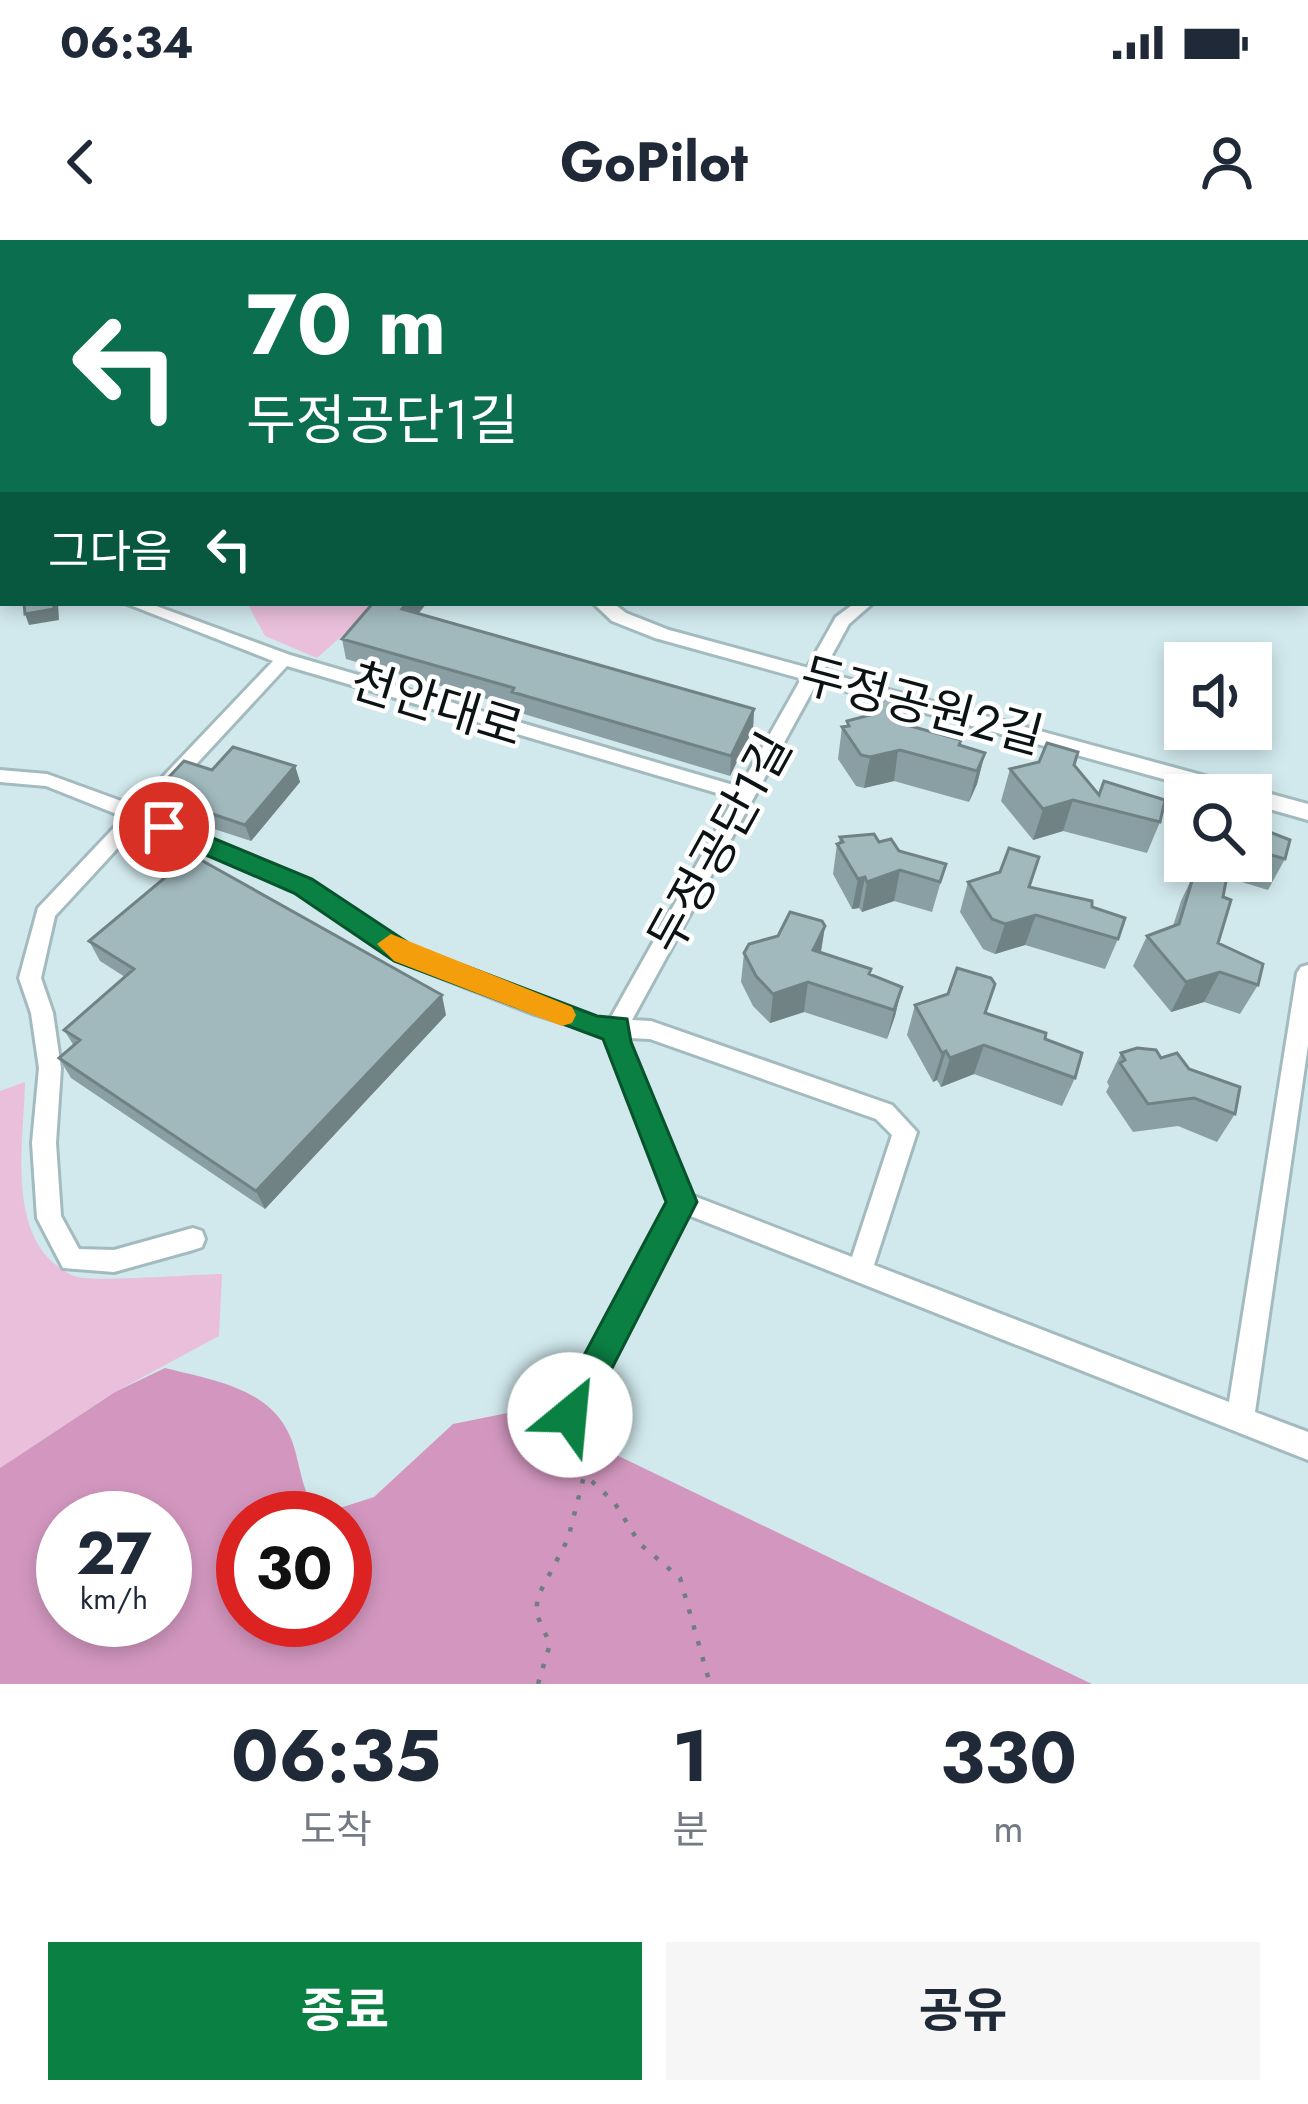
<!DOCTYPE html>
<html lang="ko">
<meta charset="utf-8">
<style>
body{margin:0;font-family:Jost,"Noto Sans KR",sans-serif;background:#f6f6f7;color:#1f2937;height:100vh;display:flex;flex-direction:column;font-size:45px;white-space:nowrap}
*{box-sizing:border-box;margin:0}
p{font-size:39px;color:#747a83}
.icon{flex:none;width:66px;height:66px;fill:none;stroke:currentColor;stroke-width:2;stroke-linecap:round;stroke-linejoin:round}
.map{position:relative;height:1444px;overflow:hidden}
.details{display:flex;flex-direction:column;background:#fff;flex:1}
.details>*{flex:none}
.hud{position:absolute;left:0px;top:0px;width:1308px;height:366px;box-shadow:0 6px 18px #0003;background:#0b6e4f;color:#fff;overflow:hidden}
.tools{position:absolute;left:1164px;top:402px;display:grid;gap:24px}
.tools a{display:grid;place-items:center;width:108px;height:108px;border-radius:0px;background:#fff;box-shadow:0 6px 18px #0003;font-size:60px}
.speed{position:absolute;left:36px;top:1251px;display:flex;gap:24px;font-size:60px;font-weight:700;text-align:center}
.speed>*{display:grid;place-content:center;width:156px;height:156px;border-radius:50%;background:#fff;box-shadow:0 6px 18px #0003;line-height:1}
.speed small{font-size:30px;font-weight:400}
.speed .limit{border:18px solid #d22;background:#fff;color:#111}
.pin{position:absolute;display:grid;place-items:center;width:102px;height:102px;color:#fff;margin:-51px;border:6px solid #fff;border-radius:50%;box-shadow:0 3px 12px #0007}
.me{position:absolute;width:132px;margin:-66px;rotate:28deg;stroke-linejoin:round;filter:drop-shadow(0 0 9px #0008)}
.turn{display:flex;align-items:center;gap:42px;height:252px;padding:0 48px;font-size:54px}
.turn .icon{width:156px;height:156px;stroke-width:2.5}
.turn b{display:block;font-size:84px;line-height:102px}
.then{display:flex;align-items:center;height:114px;padding:0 48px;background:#0003;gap:24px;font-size:45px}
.eta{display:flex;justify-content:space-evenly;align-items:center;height:204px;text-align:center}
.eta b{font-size:72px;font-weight:700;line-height:84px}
.cta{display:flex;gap:24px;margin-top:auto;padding:24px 48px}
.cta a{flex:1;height:138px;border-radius:0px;background:#0b8043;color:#fff;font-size:48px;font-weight:700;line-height:138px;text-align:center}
.cta a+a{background:#f6f6f7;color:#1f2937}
.status{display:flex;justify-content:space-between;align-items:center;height:84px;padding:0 60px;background:#fff;direction:ltr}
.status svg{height:33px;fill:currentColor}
header{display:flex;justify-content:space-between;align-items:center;height:156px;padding:0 48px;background:#fff;font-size:54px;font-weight:700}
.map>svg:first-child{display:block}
.green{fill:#e9bfdb}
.forest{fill:#d397bf;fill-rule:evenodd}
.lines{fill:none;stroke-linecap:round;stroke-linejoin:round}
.minor-casing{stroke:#a3bbbf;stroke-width:6}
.tertiary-casing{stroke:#a3bbbf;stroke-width:6}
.secondary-casing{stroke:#a3bbbf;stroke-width:6}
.primary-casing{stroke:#fff;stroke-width:6}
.trunk-casing{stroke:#fff;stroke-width:6}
.path{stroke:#6e7e81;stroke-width:4.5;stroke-dasharray:4.5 12;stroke-linecap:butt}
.minor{fill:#fff;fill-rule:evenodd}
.tertiary{fill:#fff;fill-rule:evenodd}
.secondary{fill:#fff;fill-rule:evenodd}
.primary{fill:#f5b3e2;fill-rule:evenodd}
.trunk{fill:#f29ad8;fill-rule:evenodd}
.rail{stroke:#475456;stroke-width:3;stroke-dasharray:15 8;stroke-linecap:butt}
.path-bridge{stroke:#6e7e81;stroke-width:3;stroke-dasharray:1.5 6;stroke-linecap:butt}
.wall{fill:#8a9fa3}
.shaded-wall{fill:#718284}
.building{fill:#a1b9bd;stroke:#718284;stroke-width:3}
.route{fill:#0b8043;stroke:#07532c;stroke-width:3}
.slow{fill:#f59e0b}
.labels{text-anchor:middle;stroke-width:9;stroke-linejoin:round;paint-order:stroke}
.street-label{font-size:48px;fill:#0b1315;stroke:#fff}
</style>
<div class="status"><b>06:34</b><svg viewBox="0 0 49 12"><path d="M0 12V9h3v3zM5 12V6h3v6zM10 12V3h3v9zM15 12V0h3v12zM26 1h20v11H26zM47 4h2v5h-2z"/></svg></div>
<header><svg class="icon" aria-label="back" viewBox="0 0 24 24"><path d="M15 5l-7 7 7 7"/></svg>GoPilot<svg class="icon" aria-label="person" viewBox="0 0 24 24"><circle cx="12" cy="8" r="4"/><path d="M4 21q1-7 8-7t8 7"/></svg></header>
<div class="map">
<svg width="1308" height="1444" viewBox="0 0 1308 1444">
<rect width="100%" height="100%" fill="#d1e9ed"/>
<path class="green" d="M247 363H379L317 418 265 396Z
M25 842C24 903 3 1005 74 1036 90 1043 196 1034 222 1034L219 1096 115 1152 0 1228V851Z"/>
<path class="forest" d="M165 1128C221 1142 281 1150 296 1214 302 1238 304 1253 318 1275L374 1257 453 1184 523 1170 1092 1444H0V1228L115 1152ZM63 1278H165V1380H63ZM243 1278H345V1380H243Z"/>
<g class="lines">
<defs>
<path id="minor" d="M27 0H39L25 3Z
M743 0H762L763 1 739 3Z
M840 0H853L856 3H843Z
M1114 0H1127L1130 3H1117Z
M3 33V41L0 42V34Z
M3 84V92L0 93V85Z
M1305 101 1308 102V111L1305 110Z
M125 363H148L290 415 740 547 836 377 855 363H873L849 384 632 780 651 781 892 865 917 892 874 1025 1229 1162 1297 733 1301 727 1308 725V805L1255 1172 1308 1192V1220L688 975 580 1184 570 1188 560 1184 557 1175 560 1166 670 961 606 796 534 774 396 720 296 651 140 584 55 676 41 738 53 773 61 828 56 903 61 976 79 1009 114 1010 193 988 202 991 205 999 202 1007 193 1010 114 1032 63 1028 37 978 32 903 39 828 31 773 19 738 38 668 124 577 46 546 0 542V530L47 534 135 566 273 421ZM287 426 734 558 610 779 596 778 550 762 410 708 310 641 151 573ZM628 798 650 799 876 879 892 895 852 1017 691 955Z"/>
<path id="tertiary" d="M10 0H24L9 3Z
M3 22V34L0 35V23Z
M593 363H613L626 373 669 390 1308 564V580L1251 564V555H1221L655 398 612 381Z"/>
<path id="secondary" d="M1148 0H1164L1166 3H1150Z
M1173 0H1189L1191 3H1175Z
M1228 0H1245L1247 3H1230Z
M1305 27 1308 28V38L1305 37Z
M3 291V303L0 304V292Z"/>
<path id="primary" d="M1305 39H1308V49H1305Z"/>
<path id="trunk" d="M1189 0H1209L1211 3H1191Z
M1305 64 1308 65V78L1305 77Z"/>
</defs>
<use href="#minor" class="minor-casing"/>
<use href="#tertiary" class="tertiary-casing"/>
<use href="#secondary" class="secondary-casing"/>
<use href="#primary" class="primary-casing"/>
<use href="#trunk" class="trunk-casing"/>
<path class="path" d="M567 1199 584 1234 614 1262 640 1304 680 1338 710 1444
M538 1444 550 1404 536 1373 538 1356 568 1299 584 1236"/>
<use href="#minor" class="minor"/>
<use href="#tertiary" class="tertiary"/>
<use href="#secondary" class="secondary"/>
<use href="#primary" class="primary"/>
<use href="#trunk" class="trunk"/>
<path class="rail" d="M275 3 294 0
M458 3 477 0"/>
<path class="path-bridge" d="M0 62 3 57"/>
</g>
<path class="wall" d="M44 0H154L155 3H45Z
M418 373 754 469 753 489 730 536 514 471V467L346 419 342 399Z
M847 481 904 484 985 513 977 544 969 562 894 541 864 548 856 546 838 519 842 487 847 486Z
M1074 525 1099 555 1160 582 1147 613 1063 591 1033 600 1001 561 1010 529Z
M295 526 300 542 251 601 159 571 153 554 212 530Z
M1185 574V621H1251V583L1285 619 1268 650 1232 639 1226 641 1218 703 1258 745 1240 774 1204 762 1171 772 1133 726 1147 696 1173 686 1181 661 1191 640 1165 606 1178 575Z
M840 597 879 602 899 611 946 624 932 672 894 661 862 672 859 668 852 669 833 634 837 604 839 603Z
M968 642 1029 647 1092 667 1118 699 1105 729 1025 705 995 714 983 709 960 672Z
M825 686 821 713 871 729 870 735 902 747 895 776 887 799 804 772 770 783 753 766 741 742 744 713Z
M89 701 446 775 265 969 71 838 59 818 74 806 64 790 125 737 100 721Z
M915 765 985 773 1045 799 1075 838 1062 866 974 834 941 847 937 840 933 842 907 795Z
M1121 813 1161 818 1189 829 1235 874 1217 902 1178 886 1133 892 1106 852 1109 846 1107 842Z"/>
<path class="shaded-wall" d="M422 0H460V2L423 3Z
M0 185 3 192V220L0 222Z
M54 363H58L59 380 29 385 25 374Z
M407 363H427L406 389 402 369Z
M754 469 753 489 730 536 731 516Z
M898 510 894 541 864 548 870 517Z
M985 513 977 544 969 562 977 531Z
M295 526 300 542 251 601 245 585Z
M1073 560 1063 591 1033 600 1043 569Z
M1212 621H1241L1232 639 1199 650Z
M900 630 894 661 862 672 867 642Z
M865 637 859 668 852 669 858 639Z
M1036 675 1025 705 995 714 1005 684Z
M825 686 820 716 813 710Z
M1220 732 1204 762 1171 772 1186 742Z
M808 742 804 772 770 783 773 754Z
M902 747 895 776 887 799 894 770Z
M442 755 446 775 265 969 256 951Z
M984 805 974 834 941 847 950 818Z
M946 811 937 840 933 842 942 813Z"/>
<path class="building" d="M229 0H249L250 3H226Z
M359 0H386L389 3H361Z
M3 114V175L2 176 0 175V115Z
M24 363H54V369L25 374Z
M373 363H407L402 369 754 469 731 516 512 452 514 448 342 399Z
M883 456 908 462 903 484 961 500 959 505 985 513 977 531 900 510 870 517 861 515 842 487 849 486 847 481 874 474Z
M1047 503 1078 512 1074 525 1099 555 1104 541 1165 560 1160 582 1073 560 1043 569 1010 529 1039 522Z
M233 507 295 526 245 585 153 554 184 521 212 530Z
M1215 546 1245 554V555H1213Z
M1251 583 1254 586 1290 600 1285 619 1251 609Z
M874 594 879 602 891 599 899 611 946 624 940 642 900 630 867 642 865 637 858 639 837 604 843 602 840 597Z
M1009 608 1039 617 1029 647 1092 661V667L1125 678 1118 699 1036 675 1005 684 992 679 968 642 1000 632Z
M192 615 442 755 256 951 59 818 80 800 64 790 134 729 89 701Z
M1195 631 1226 641 1223 657 1231 660 1218 703 1263 724 1258 745 1220 732 1186 742 1147 696 1179 684Z
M790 672 822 681 825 686 813 710 871 729 869 734 902 747 894 770 808 742 773 754 756 736 744 713 749 704 778 696Z
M957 728 991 738 995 744 985 773 1046 793 1045 799 1082 813 1075 838 984 805 950 818 946 811 942 813 915 765 948 754Z
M1137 808 1156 810 1161 818 1177 813 1189 829 1240 847 1235 874 1194 858 1148 864 1120 823 1125 820 1121 813Z"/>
<path class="route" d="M164 578 312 639 413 706 597 776 627 779 631 802 697 962 582 1187 570 1193 557 1187 552 1175 666 962 603 799 394 721 294 653 155 593 152 587Z"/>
<path class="slow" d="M391 694 572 767 576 775 572 783 562 786 394 721 377 704Z"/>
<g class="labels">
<g class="street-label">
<text transform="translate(437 464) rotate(17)" y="17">천안대로</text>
<text transform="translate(922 465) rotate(15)" y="17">두정공원2길</text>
<text transform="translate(719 603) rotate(-61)" y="17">두정공단1길</text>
</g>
</g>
</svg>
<div class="tools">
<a><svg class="icon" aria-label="sound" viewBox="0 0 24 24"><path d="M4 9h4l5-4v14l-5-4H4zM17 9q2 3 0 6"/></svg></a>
<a><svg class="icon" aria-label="search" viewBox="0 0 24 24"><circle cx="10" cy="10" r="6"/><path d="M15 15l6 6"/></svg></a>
</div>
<div class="speed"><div>27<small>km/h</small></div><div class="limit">30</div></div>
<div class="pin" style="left:164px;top:587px;background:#d93025"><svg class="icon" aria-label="arrive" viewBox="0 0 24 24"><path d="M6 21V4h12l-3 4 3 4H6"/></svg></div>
<svg class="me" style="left:570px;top:1175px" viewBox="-20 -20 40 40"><circle r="19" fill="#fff"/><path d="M0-13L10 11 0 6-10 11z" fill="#0b8043"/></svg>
<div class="hud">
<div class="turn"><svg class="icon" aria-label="left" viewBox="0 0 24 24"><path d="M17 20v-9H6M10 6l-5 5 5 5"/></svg><div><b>70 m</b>두정공단1길</div></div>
<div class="then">그다음<svg class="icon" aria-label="left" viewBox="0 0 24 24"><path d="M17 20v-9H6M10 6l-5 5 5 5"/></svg></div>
</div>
</div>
<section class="details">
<div class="eta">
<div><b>06:35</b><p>도착</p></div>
<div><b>1</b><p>분</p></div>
<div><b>330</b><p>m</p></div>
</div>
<div class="cta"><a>종료</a><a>공유</a></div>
</section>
